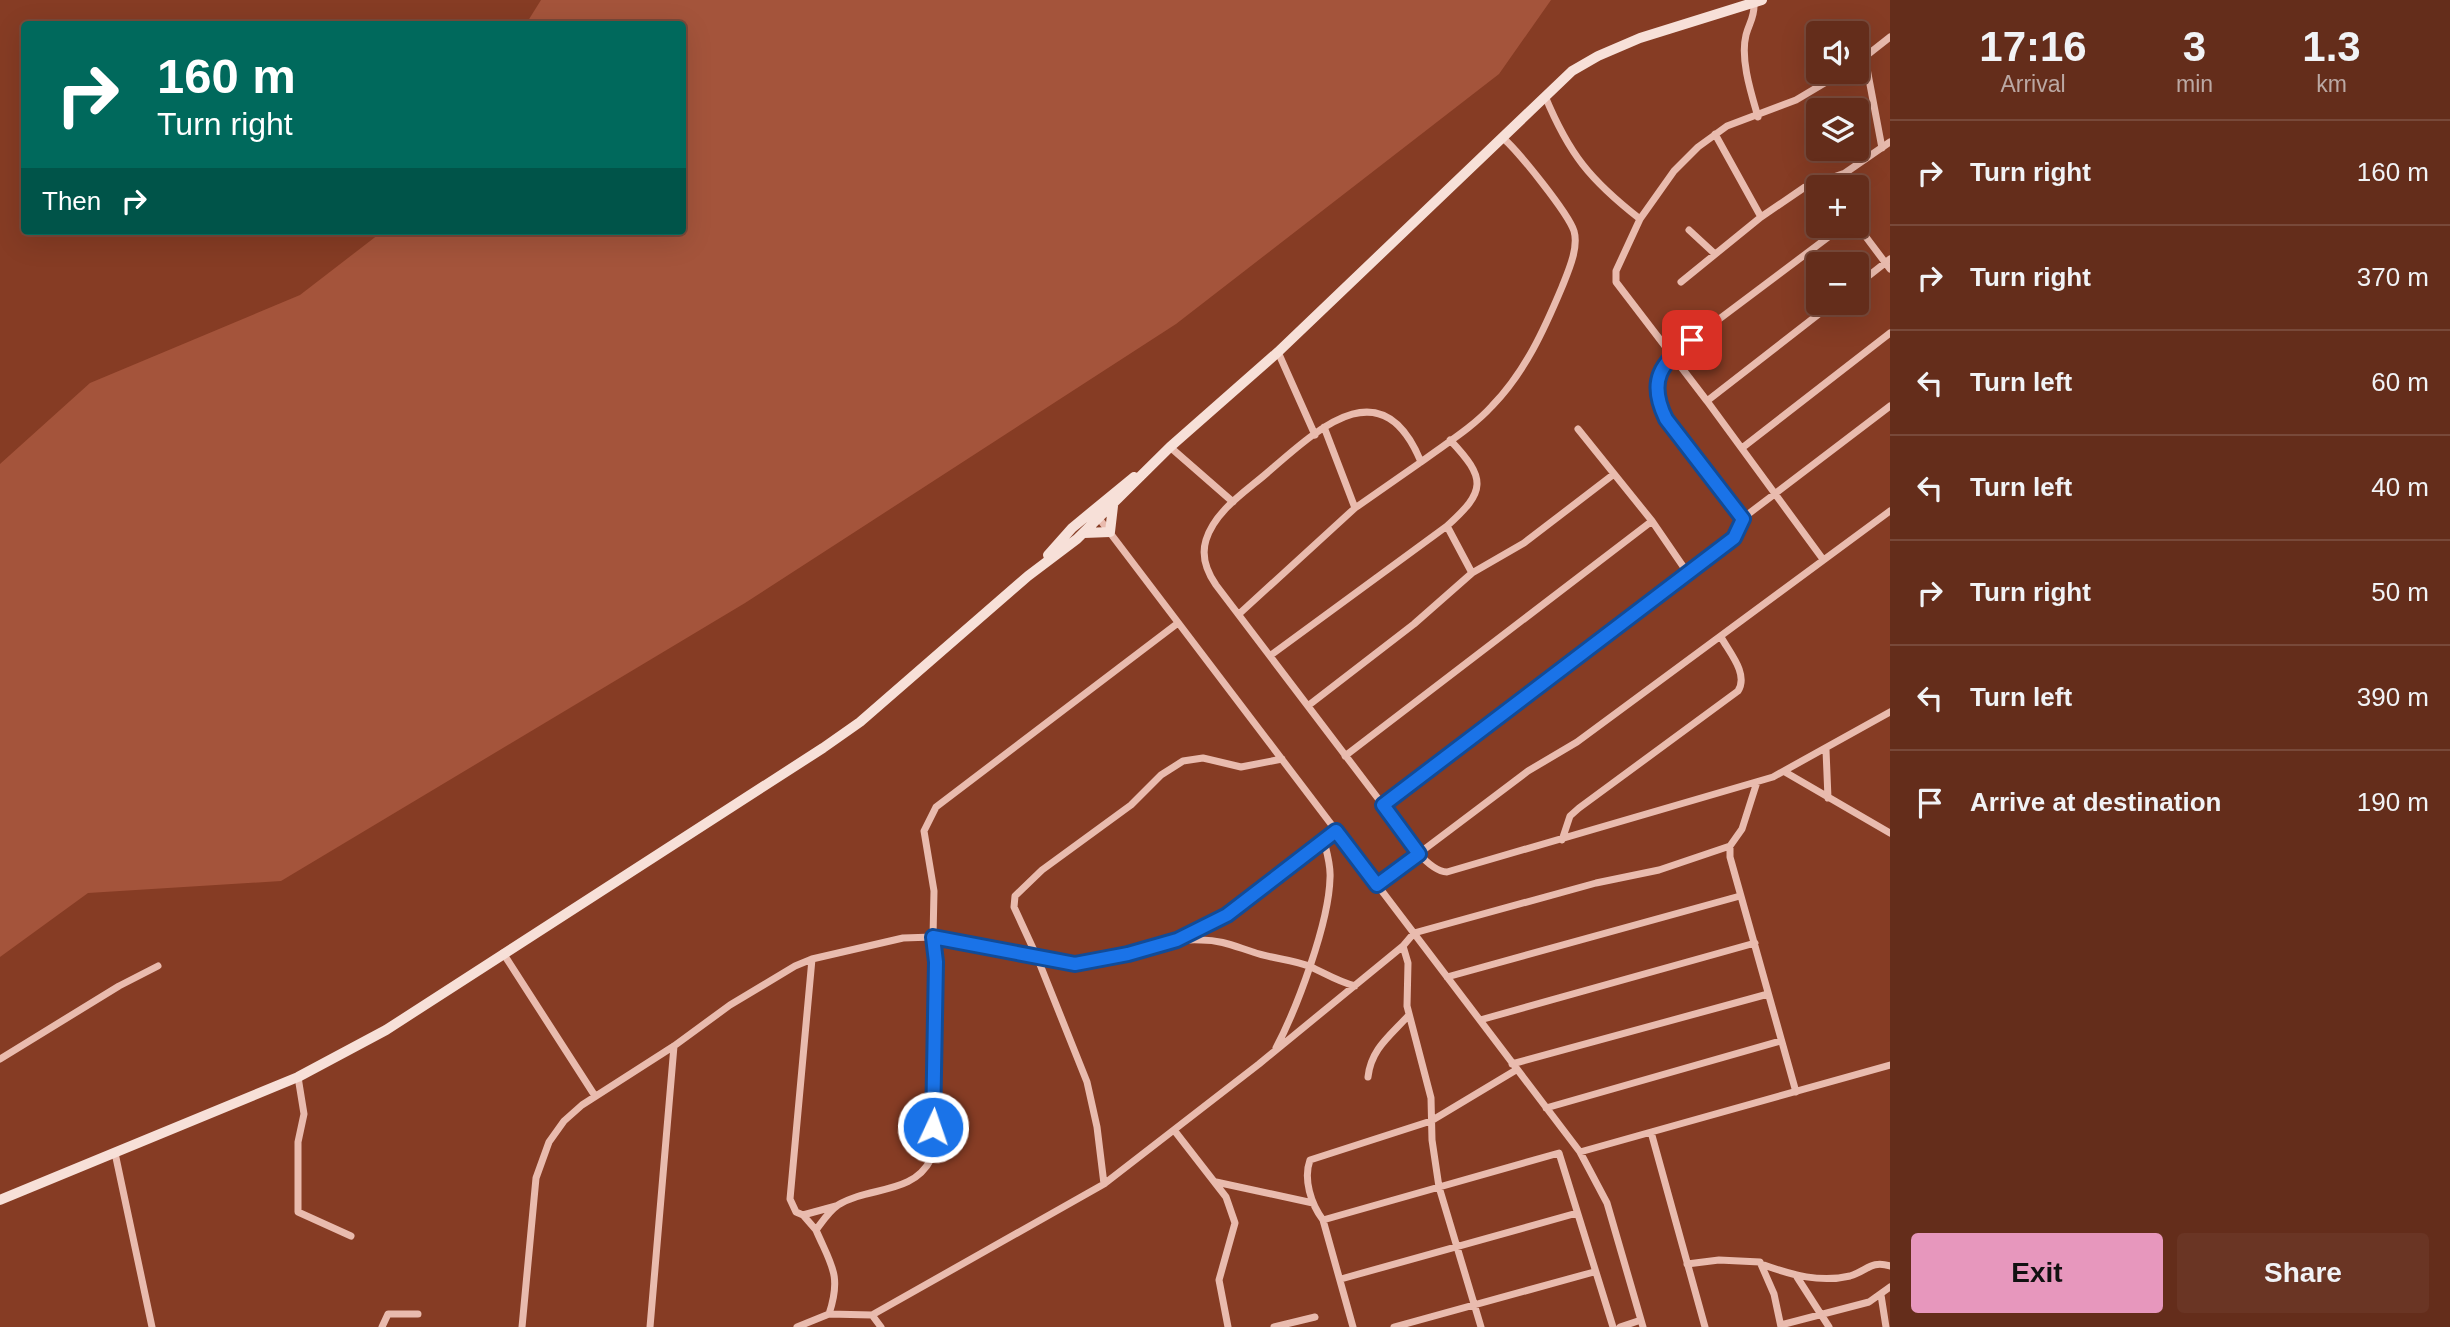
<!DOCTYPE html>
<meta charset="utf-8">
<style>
body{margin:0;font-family:Helvetica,sans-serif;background:#6a3524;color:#f1f3f6;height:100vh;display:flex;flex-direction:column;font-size:26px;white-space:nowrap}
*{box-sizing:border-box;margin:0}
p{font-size:23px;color:#bba8a3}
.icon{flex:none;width:38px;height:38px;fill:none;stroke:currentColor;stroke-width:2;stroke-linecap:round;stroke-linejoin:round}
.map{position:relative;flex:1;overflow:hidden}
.details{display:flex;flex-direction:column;background:#642d1b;width:560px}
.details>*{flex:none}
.banner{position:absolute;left:21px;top:21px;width:665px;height:214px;border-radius:7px;box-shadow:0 7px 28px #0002,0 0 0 2px #78493a;background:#00695c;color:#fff;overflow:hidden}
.tools{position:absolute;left:1806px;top:21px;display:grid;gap:14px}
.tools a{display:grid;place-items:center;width:63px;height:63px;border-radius:7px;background:#642d1b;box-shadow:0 7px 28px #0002,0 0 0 2px #78493a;font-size:35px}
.pin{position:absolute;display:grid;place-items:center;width:60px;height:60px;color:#fff;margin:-30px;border-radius:14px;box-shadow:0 4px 10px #0006}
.me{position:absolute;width:77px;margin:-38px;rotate:3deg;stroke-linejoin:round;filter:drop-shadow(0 0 5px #0008)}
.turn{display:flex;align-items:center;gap:24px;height:147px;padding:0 21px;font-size:32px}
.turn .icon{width:91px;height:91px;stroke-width:2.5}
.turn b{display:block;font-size:49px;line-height:60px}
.then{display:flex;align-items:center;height:66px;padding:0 21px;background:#0003;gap:14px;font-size:26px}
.eta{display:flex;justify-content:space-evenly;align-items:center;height:119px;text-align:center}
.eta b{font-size:42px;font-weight:700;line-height:49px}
.button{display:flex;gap:14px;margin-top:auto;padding:14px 21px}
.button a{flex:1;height:80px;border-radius:7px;background:#e797bd;color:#111;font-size:28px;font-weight:700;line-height:80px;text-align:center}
.button a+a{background:#6a3524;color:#f1f3f6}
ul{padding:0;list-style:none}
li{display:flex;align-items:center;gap:21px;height:105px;padding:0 21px;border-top:2px solid #78493a}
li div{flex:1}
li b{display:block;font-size:26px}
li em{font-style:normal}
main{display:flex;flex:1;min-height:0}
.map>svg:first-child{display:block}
.green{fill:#a4543b}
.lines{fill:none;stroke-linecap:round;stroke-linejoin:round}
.street{stroke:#e9bbae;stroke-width:7}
.secondary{stroke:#f7e0d8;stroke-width:10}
.route-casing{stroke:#114b97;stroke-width:18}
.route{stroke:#1a73e8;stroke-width:12}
</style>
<main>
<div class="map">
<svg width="1890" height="1327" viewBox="0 0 1890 1327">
<rect width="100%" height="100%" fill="#863c24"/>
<path class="green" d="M541 0H1551L1499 74 1176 324 745 603 281 881 88 893 0 957V464L90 383 300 295 383 231H682V24H526Z"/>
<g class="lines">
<path class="street" d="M1754 3C1755 17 1749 23 1746 35 1740 59 1751 93 1758 117
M1865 58 1882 148
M1857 63 1890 37
M1545 96C1569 154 1590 180 1640 219
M1715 134 1761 217 1805 187 1845 173 1890 142
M1857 225 1890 269
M1843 226 1670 356C1654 377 1654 395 1666 419L1743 518 1890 406
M1689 230 1715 254
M1681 282 1761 217
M1857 285 1890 259
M1278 352 1315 435
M1707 401 1616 282V271L1640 219 1674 171 1698 147 1727 126 1796 100 1843 72
M1578 429 1652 521
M1170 447 1233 502
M1742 448 1890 333
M1355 508 1421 462
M1098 517 1580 1152 1607 1203 1643 1327
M1743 518 1734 538 1689 575 1383 805C1396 823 1424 871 1447 872L1773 777 1890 712
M1447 526C1486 491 1487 479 1450 440
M1822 558 1707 401 1833 303
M1472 573 1524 543 1614 474
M1239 614 1355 508 1324 427
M1271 655 1447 526 1472 573 1414 624 1309 705
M1826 750 1828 798
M1345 756 1652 521 1689 575
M1282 759 1241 767 1203 758 1183 761 1161 775 1131 805 1042 870 1015 896 1014 907 1037 957C1104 976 1140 937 1201 940 1221 940 1234 946 1253 952 1272 959 1293 959 1311 967 1326 974 1339 982 1355 986
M1785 772 1890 833
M1757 782 1742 829 1730 846V857L1796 1092
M1383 805 1216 585C1207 572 1201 556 1206 540 1215 511 1245 492 1267 473 1318 429 1382 367 1421 462 1445 444 1472 428 1492 406 1525 372 1544 330 1562 287 1568 272 1579 248 1574 231 1568 213 1519 152 1503 138
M1562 840 1570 816 1579 808 1738 691C1749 674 1729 652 1721 637
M1377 885 1528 771 1577 742 1890 511
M1181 939 1227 915 1336 831
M1403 946 1408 963 1407 1006 1431 1098 1432 1140 1439 1187 1481 1327
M503 953 595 1096
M812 959 790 1199 796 1212 803 1215 816 1230
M1447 977 1740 896
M1480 1020 1755 943
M1276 1048C1297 1008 1329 923 1330 878 1331 866 1327 853 1324 841
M0 1059 119 986 158 966
M1512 1064 1768 994
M298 1077 304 1114 298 1142V1212L351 1236
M1368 1077C1371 1049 1390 1036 1408 1016
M1546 1108 1780 1041
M1174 1130 1226 1197 1235 1223 1219 1280 1228 1327
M1651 1132 1705 1327
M1580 1152 1890 1065
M115 1153 152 1327
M1216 1182 1313 1203
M1104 1184 1097 1127 1087 1082 1037 957 933 937 934 891 924 831 936 807 1178 623
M803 1215 836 1206
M1323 1220C1311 1204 1303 1179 1310 1160L1431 1121 1516 1070
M1687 1264 1719 1260 1760 1262 1774 1294 1781 1327
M1764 1265C1792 1275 1820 1283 1850 1276 1867 1271 1871 1260 1890 1266
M1797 1277 1829 1327
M1341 1279 1577 1213
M1881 1295 1886 1327
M872 1315 881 1327
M1781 1325 1869 1302 1890 1287
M382 1327 388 1314H418
M522 1327 536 1178 549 1142 564 1121 582 1105 674 1046 730 1005 795 966 812 959 903 938 933 937C935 968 933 998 934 1029 934 1073 935 1115 931 1159 913 1195 869 1186 838 1205 829 1211 822 1222 816 1230 831 1265 842 1275 829 1314
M650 1327 674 1046
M797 1327 829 1314 872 1315 1104 1184 1259 1064 1403 946 1414 933 1596 883 1659 870 1730 846
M1274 1327 1315 1317
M1353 1327 1323 1220 1559 1153 1613 1327
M1394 1327 1594 1272
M1620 1327 1641 1320"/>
<path class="secondary" d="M1084 533 1110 532 1113 506
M1048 555 1072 528 1134 477
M0 1200 298 1077 386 1030 823 748 860 722 1028 576 1077 539 1170 447 1278 352 1572 71 1598 56 1640 38 1762 0"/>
</g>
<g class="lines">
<defs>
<path id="route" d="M933 1127 936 962 933 937 1075 964 1128 954 1177 940 1227 915 1336 831 1377 885 1419 854 1383 805 1734 538 1743 519 1666 419C1647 380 1661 363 1692 340"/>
</defs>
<use href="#route" class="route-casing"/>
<use href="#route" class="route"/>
</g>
</svg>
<div class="tools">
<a><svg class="icon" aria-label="sound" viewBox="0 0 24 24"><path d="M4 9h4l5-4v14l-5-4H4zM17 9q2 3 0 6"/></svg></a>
<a><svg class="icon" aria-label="layers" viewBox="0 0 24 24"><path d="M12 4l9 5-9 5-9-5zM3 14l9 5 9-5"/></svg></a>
<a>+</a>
<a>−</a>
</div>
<div class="pin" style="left:1692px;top:340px;background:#d93025"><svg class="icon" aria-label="arrive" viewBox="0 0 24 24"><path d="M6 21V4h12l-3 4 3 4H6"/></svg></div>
<svg class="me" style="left:933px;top:1127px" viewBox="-20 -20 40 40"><circle r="17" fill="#1a73e8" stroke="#fff" stroke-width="3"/><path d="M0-11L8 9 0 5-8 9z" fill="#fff"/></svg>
<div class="banner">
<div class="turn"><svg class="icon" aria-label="right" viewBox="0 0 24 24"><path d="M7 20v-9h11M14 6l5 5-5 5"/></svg><div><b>160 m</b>Turn right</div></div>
<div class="then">Then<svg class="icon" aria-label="right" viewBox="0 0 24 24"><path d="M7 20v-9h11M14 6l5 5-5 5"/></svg></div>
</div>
</div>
<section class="details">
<div class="eta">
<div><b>17:16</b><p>Arrival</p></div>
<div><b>3</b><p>min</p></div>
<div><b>1.3</b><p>km</p></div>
</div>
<ul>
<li><svg class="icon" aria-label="right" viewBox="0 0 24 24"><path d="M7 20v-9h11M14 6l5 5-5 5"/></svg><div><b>Turn right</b></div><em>160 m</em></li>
<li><svg class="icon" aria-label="right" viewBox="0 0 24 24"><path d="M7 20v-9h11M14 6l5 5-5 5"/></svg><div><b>Turn right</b></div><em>370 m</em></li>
<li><svg class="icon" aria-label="left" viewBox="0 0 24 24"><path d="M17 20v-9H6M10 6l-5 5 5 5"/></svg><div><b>Turn left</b></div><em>60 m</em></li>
<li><svg class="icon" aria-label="left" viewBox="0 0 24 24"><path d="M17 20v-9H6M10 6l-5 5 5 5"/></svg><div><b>Turn left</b></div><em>40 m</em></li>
<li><svg class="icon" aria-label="right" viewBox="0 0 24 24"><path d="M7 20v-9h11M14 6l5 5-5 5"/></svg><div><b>Turn right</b></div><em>50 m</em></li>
<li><svg class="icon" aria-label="left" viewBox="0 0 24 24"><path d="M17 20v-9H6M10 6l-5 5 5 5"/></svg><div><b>Turn left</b></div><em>390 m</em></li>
<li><svg class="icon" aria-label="arrive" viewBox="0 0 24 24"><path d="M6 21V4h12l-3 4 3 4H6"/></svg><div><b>Arrive at destination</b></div><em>190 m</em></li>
</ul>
<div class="button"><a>Exit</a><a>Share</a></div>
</section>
</main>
